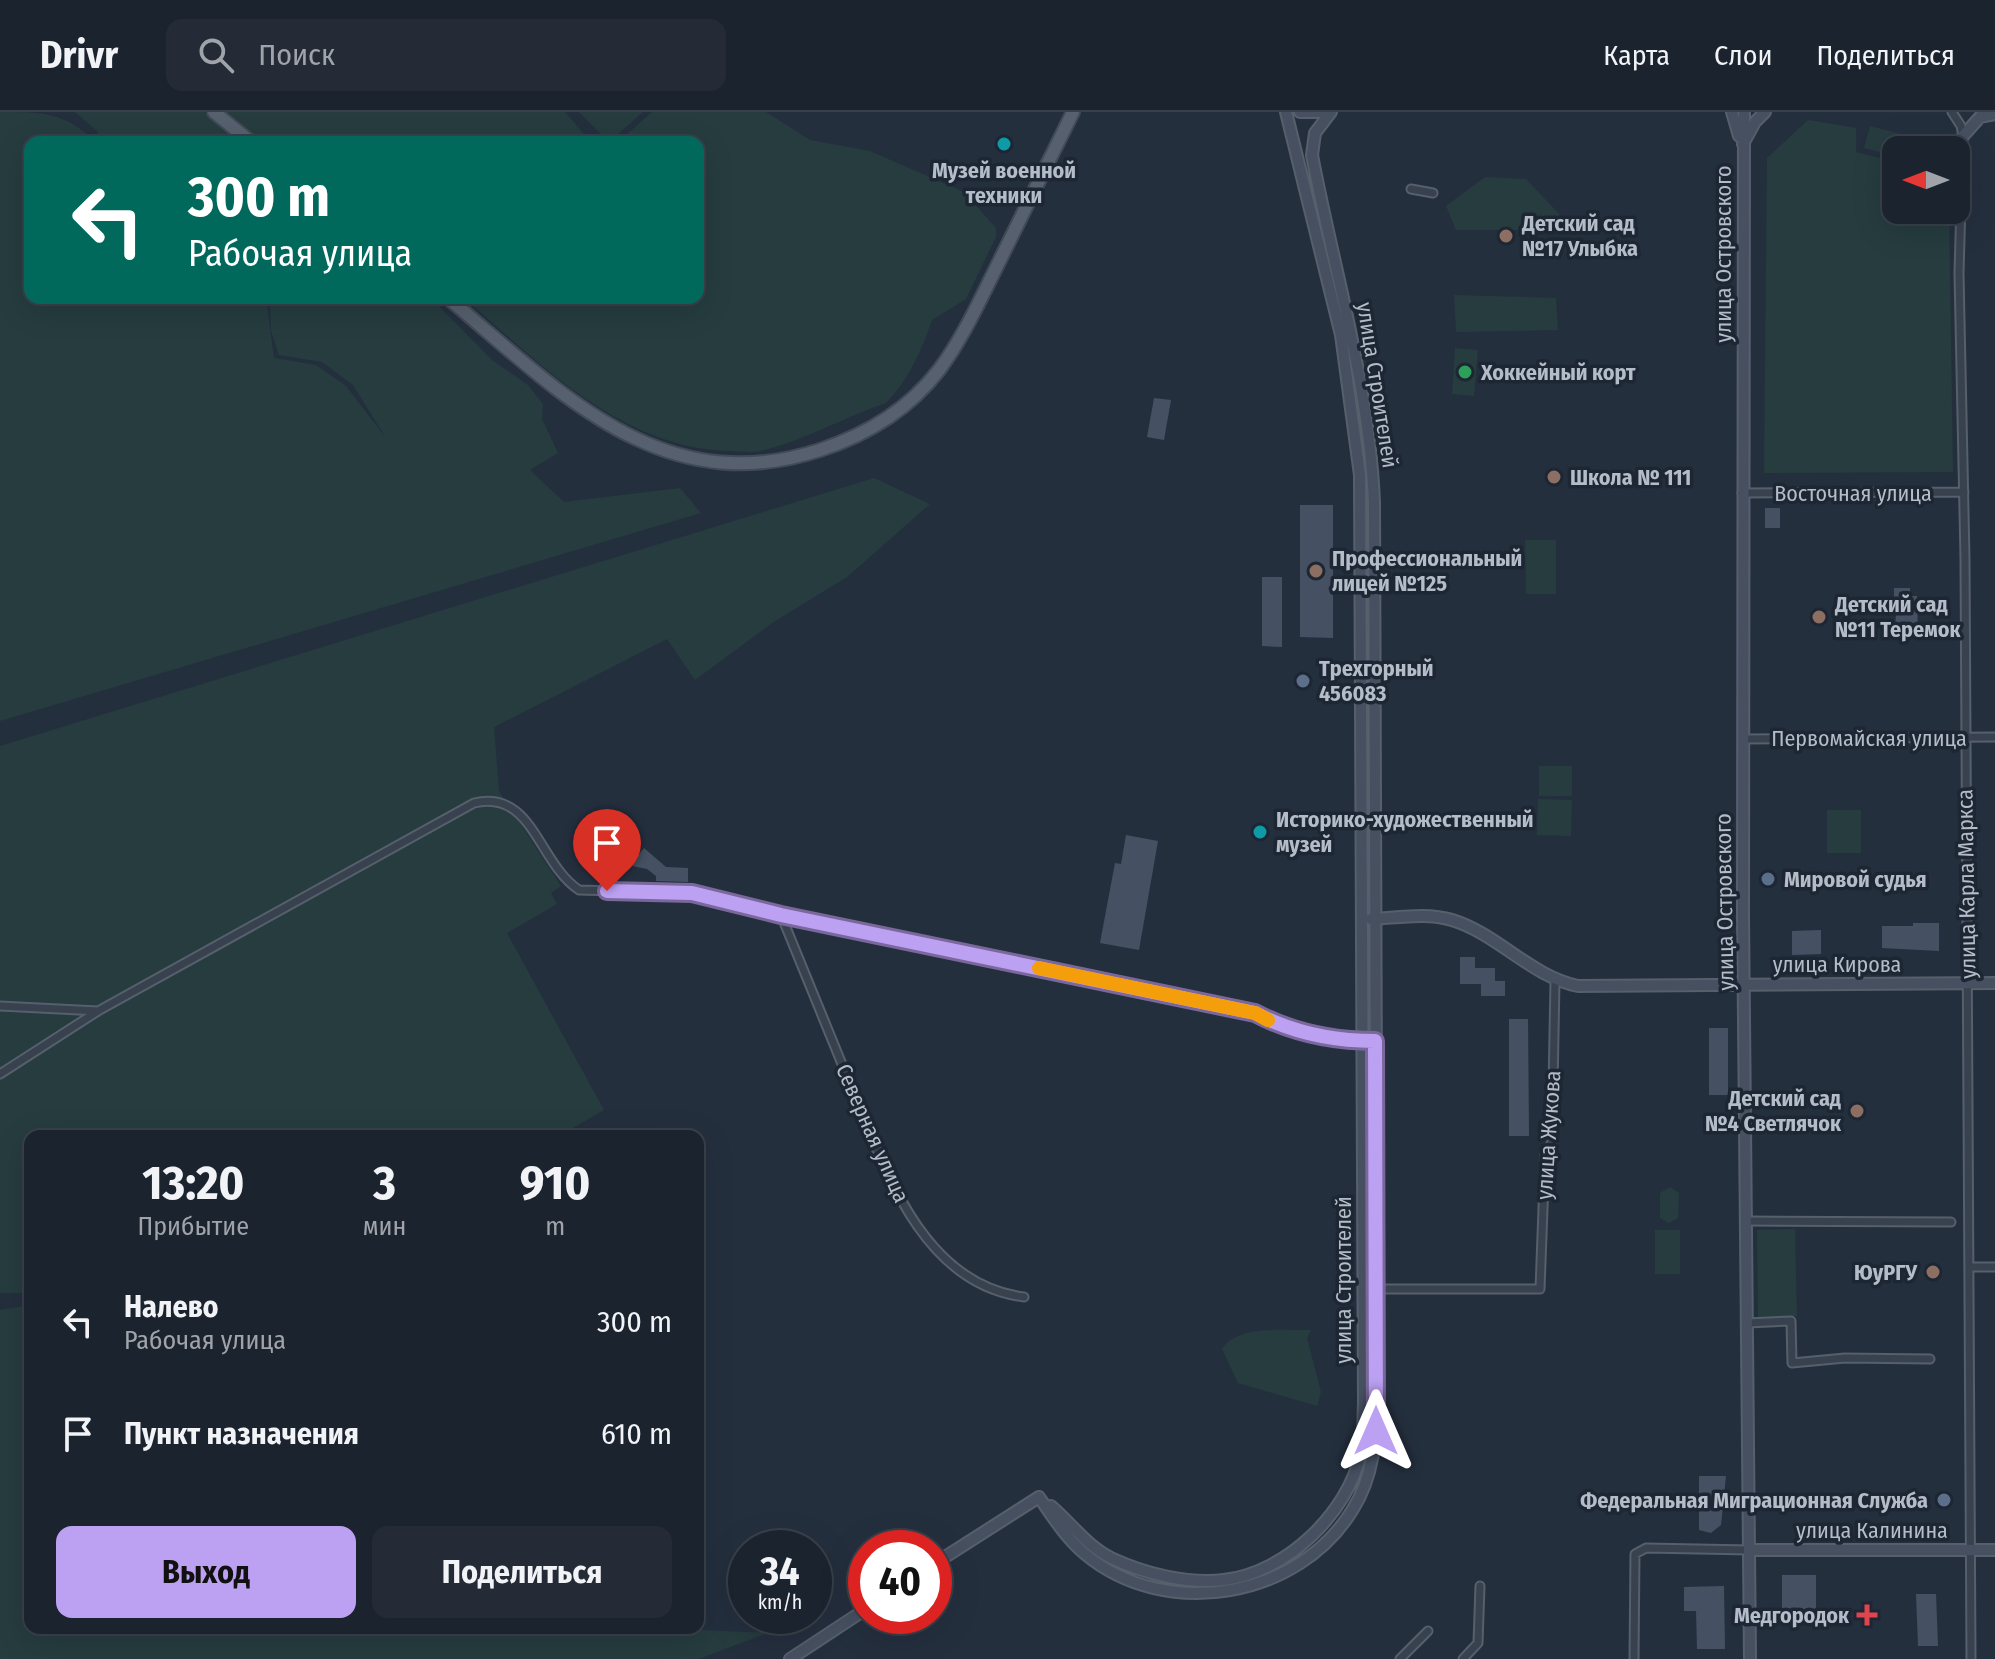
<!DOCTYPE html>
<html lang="ru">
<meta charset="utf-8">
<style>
body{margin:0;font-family:"Fira Sans Condensed",sans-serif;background:#242b36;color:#f1f3f6;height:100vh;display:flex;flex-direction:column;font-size:30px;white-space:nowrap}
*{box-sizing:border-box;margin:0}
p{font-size:26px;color:#a0a4aa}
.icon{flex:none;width:44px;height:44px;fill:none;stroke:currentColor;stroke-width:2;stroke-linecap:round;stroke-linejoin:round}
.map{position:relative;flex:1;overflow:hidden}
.sheet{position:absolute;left:24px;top:1018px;width:680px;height:504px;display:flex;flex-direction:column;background:#1b232e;border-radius:16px;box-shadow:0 8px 32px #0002,0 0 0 2px #39404a}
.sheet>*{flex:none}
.top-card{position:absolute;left:24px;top:24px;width:680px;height:168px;border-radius:16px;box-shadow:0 8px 32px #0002,0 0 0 2px #39404a;background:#00695c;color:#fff;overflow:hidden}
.needle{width:52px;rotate:270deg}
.controls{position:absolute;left:1882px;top:24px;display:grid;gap:16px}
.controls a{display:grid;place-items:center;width:88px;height:88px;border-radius:16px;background:#1b232e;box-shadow:0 8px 32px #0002,0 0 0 2px #39404a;font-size:40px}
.speed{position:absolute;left:728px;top:1418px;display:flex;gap:16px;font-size:40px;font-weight:700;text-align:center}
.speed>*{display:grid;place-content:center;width:104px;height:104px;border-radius:50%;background:#1b232e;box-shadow:0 8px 32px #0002,0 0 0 2px #39404a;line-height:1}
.speed small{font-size:20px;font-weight:400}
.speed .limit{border:12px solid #d22;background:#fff;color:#111}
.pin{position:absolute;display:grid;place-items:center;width:68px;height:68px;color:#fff;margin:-82px -34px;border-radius:50% 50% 50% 0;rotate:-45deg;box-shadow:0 0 8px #0007}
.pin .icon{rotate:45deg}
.me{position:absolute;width:88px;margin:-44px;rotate:0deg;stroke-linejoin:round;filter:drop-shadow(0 0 6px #0008)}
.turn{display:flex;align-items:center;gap:28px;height:168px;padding:0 32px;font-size:36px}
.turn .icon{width:104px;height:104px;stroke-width:2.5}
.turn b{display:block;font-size:56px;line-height:68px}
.eta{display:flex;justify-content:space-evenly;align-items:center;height:136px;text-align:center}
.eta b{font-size:48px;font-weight:700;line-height:56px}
.cta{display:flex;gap:16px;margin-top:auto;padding:16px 32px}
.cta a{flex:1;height:92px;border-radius:16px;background:#bca0f2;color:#111;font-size:32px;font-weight:700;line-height:92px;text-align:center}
.cta a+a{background:#242b36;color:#f1f3f6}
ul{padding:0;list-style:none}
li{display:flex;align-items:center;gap:24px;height:112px;padding:0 32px}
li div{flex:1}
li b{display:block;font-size:30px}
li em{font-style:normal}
header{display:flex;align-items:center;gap:48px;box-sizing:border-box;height:112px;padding:0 40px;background:#1b232e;border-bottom:2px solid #39404a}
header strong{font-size:38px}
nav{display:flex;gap:44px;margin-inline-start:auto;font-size:28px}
.search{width:560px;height:72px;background:#242b36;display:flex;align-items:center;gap:20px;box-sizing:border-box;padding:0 28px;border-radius:16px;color:#a0a4aa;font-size:30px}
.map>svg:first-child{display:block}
.green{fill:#263c3f}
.building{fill:#455162}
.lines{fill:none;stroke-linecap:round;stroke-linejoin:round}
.street-casing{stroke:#565f6c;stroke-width:11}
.secondary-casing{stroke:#565f6c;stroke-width:14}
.primary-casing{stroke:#414a57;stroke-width:16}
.street{stroke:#38414e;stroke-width:7}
.secondary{stroke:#465061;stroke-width:10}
.primary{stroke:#56606e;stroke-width:12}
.route-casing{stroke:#7a689d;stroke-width:20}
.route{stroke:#bca0f2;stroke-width:14}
.slow{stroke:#f59e0b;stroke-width:14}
.culture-dot{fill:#0f9aa8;stroke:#1d2633;stroke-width:3}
.education-dot{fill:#8d6e63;stroke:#1d2633;stroke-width:3}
.leisure-dot{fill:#2e9e5b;stroke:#1d2633;stroke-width:3}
.service-dot{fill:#5c6f8a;stroke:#1d2633;stroke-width:3}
.health-dot{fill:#e0444e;stroke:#1d2633;stroke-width:3}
.labels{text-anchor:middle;stroke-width:7;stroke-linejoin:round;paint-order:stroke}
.poi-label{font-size:22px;font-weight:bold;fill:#b4bcc9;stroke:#1d2633;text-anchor:start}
.street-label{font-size:22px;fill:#b4bcc9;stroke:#1d2633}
</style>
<header>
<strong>Drivr</strong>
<div class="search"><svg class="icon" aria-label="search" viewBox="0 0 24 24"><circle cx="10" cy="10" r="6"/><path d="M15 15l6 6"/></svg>Поиск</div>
<nav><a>Карта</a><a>Слои</a><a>Поделиться</a></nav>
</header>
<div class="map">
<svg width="1995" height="1547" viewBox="0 0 1995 1547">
<rect width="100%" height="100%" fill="#242f3e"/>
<path class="green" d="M0 0C37 0 61 0 87 22L86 30H30V186H266L274 246 316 253 346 274 386 326 353 273 322 250 279 243 271 219 270 186H431L492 248 528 273 543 292 542 307 558 341 530 358 564 390 680 376 701 401 0 609Z
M75 0H204L241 30H95L98 20Z
M226 0H565L591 30H264Z
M579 0H643L609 30Z
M652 0H766L810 28 870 39 964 80 996 116V125L966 187 932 208C922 238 908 269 886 291 844 305 804 329 760 339 751 341 739 339 730 339 623 337 540 252 464 186H698V30H618Z
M1808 8 1856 16V40L1896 50V98H1949L1953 360 1764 361 1767 46Z
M1870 14 1921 27 1918 38H1896V44L1864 36Z
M1485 65 1526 67 1561 104 1563 118H1456L1446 94Z
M1454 183 1556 186 1558 218 1456 220Z
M1455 236 1478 238 1474 284 1452 282Z
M874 366 930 392 847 465 772 511 695 568 667 527 494 615 499 679 561 774 551 781 557 792 507 821 604 998 559 1024H30L25 1181H0V634Z
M1525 428H1556V482H1526Z
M1539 654H1572V684H1539Z
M1538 687 1572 688 1571 724 1537 723Z
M1827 698H1861V741H1827Z
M1670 1075 1679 1081 1678 1106 1669 1111 1660 1106V1081Z
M1795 1117 1797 1204 1758 1206 1757 1118Z
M1655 1118H1680V1162H1655Z
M30 1193V1516H654L767 1521 699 1547H0V1198Z
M1311 1218 1307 1226 1321 1280 1317 1294 1238 1271 1222 1237C1238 1212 1285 1219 1311 1218Z"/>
<path class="building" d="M1154 286 1171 288 1164 328 1147 325Z
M1300 393H1333V526L1300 525Z
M1765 396H1780V416H1765Z
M1262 465H1282V535L1262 534Z
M1894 476H1910V484H1917L1918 521H1911L1912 527 1894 528 1897 490H1894Z
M1126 723 1158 729 1139 838 1100 831 1115 751 1121 752Z
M629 734 639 742 644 736 666 755 688 756V770L656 769V764L647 757 632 754 627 759 616 751Z
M1913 811H1939V839L1882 836V814H1913Z
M1821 818V842L1792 843V819Z
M1460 845H1475V856H1495V869H1505V884H1481V872H1460Z
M1509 907H1528L1529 1024H1509Z
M1709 916H1728V983H1709Z
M1699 1364H1726L1721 1413 1711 1421 1699 1418Z
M1782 1463H1816V1500H1782Z
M1724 1474 1725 1537H1697L1696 1499H1684V1475Z
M1916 1482H1936L1938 1534H1918Z"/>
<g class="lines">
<defs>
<path id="street" d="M1952 0 1961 14 1963 24 1959 161 1965 447 1971 1547
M1411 77 1433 81
M1742 381 1964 380
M1744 627 1995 625
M0 894 98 899
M0 962 98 899 474 691C533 677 538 751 579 778L692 781 781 803C803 856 824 909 846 962 881 1046 918 1172 1024 1185
M1749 1109 1951 1110
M1969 1155H1995
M1363 1177H1540L1545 1043 1552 1030 1555 869
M1747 1211 1791 1209 1792 1251 1845 1246 1930 1247
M1400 1547 1428 1519
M1463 1547 1478 1531 1480 1474
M1634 1547 1635 1442 1646 1436 1750 1438"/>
<path id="secondary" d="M1300 0H1329
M1732 0 1739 24
M1744 0 1743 802 1750 1547
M1963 24 1980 5 1995 2
M1743 32 1755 10 1765 0
M781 803 1255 901 1294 919 1365 929
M1371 807C1396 806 1427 800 1452 808 1498 822 1530 864 1578 874L1995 871
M1039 1385C1053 1405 1065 1425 1085 1442 1165 1509 1299 1487 1353 1397 1373 1365 1376 1329 1377 1291L1374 390C1369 271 1334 159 1312 43L1315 21 1331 0
M1051 1394C1071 1411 1087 1434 1111 1446 1145 1462 1187 1472 1224 1468 1286 1461 1348 1401 1361 1341 1364 1325 1363 1308 1364 1292L1360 363 1341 223 1286 0
M1750 1438H1995
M934 1452 1039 1385
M790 1547 866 1497"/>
<path id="primary" d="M214 0 251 30
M448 186C559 279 661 390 820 338 866 323 909 297 939 258 963 226 980 188 998 152 1023 102 1048 51 1073 0"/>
</defs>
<use href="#street" class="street-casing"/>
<use href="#secondary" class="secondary-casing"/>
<use href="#primary" class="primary-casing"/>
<use href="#street" class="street"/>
<use href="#secondary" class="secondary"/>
<use href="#primary" class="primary"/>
</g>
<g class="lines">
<defs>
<path id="route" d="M607 779 692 781 781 803 1255 901C1293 921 1332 929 1375 929L1376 1319"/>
</defs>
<use href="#route" class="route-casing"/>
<use href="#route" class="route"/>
<path class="slow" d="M1039 856 1255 901 1268 908"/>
</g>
<g class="culture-dot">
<circle cx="1004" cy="32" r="8"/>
<circle cx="1260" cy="720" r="8"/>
</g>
<g class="education-dot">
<circle cx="1506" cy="124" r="8"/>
<circle cx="1554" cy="365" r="8"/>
<circle cx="1316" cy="459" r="8"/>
<circle cx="1819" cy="505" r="8"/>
<circle cx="1857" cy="999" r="8"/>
<circle cx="1933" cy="1160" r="8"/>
</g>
<circle class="leisure-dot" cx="1465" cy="260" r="8"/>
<g class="service-dot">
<circle cx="1303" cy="569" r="8"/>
<circle cx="1768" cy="767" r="8"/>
<circle cx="1944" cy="1388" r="8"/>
</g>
<path class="health-dot" d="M1863 1491h8v8h8v8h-8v8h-8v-8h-8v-8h8z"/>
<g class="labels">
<g class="poi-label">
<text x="1004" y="66" text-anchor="middle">Музей военной<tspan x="1004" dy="25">техники</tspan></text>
<text x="1522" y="119">Детский сад<tspan x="1522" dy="25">№17 Улыбка</tspan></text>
<text x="1481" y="268">Хоккейный корт</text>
<text x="1570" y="373">Школа № 111</text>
<text x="1332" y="454">Профессиональный<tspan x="1332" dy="25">лицей №125</tspan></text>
<text x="1835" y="500">Детский сад<tspan x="1835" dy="25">№11 Теремок</tspan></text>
<text x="1319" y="564">Трехгорный<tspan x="1319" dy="25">456083</tspan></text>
<text x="1276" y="715">Историко-художественный<tspan x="1276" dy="25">музей</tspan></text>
<text x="1784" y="775">Мировой судья</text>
<text x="1841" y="994" text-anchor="end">Детский сад<tspan x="1841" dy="25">№4 Светлячок</tspan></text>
<text x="1917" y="1168" text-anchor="end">ЮуРГУ</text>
<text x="1928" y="1396" text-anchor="end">Федеральная Миграционная Служба</text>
<text x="1849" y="1511" text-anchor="end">Медгородок</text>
</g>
<g class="street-label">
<text transform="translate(1723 142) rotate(-90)" y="8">улица Островского</text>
<text transform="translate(1378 273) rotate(81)" y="8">улица Строителей</text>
<text x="1853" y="389">Восточная улица</text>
<text x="1869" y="634">Первомайская улица</text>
<text transform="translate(1966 772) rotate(-91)" y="8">улица Карла Маркса</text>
<text transform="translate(1724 790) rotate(-91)" y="8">улица Островского</text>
<text x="1837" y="860">улица Кирова</text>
<text transform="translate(873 1021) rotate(66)" y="8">Северная улица</text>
<text transform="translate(1548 1023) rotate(-86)" y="8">улица Жукова</text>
<text transform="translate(1343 1168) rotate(-90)" y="8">улица Строителей</text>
<text x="1872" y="1426">улица Калинина</text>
</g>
</g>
</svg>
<div class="controls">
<a><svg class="needle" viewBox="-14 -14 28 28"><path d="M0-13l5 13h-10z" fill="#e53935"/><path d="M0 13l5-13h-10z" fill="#a0a4aa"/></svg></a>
</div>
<div class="speed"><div>34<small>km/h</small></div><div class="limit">40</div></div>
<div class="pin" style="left:607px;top:779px;background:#d93025"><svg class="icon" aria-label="arrive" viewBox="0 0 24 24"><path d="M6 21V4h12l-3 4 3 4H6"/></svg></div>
<svg class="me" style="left:1376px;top:1319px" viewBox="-20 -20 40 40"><path d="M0-17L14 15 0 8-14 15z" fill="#bca0f2" stroke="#fff" stroke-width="4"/></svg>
<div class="top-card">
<div class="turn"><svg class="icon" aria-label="left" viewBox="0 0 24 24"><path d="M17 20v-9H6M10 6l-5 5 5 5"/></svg><div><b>300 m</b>Рабочая улица</div></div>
</div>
<section class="sheet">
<div class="eta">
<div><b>13:20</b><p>Прибытие</p></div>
<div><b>3</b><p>мин</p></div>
<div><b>910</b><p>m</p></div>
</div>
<ul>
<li><svg class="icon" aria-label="left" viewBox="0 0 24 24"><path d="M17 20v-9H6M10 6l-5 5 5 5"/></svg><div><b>Налево</b><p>Рабочая улица</p></div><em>300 m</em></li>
<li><svg class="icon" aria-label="arrive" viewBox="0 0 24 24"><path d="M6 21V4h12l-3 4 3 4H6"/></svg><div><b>Пункт назначения</b></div><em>610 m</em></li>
</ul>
<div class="cta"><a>Выход</a><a>Поделиться</a></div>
</section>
</div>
